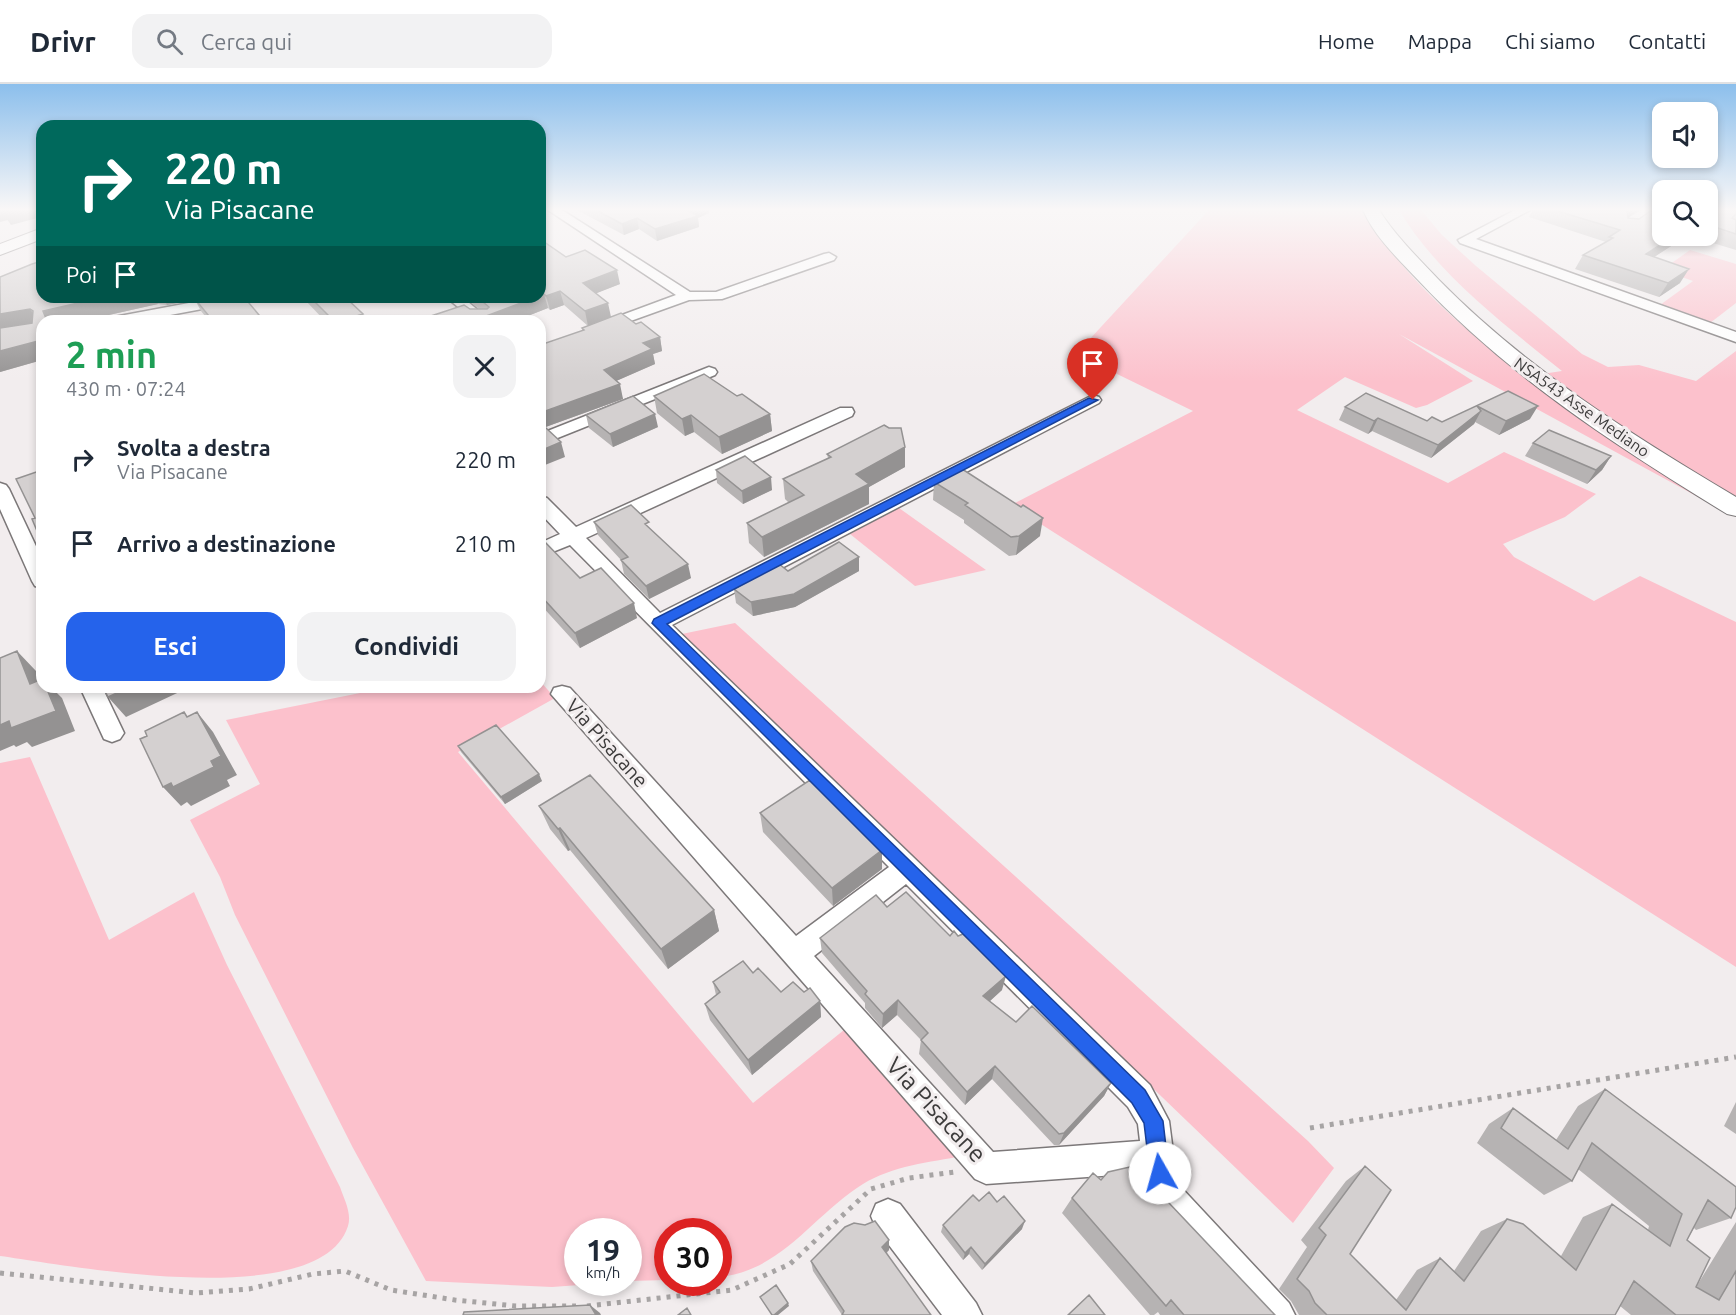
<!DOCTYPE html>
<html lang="it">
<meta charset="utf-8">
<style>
body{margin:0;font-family:Ubuntu,sans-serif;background:#f2f2f3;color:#1f2937;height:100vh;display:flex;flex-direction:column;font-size:22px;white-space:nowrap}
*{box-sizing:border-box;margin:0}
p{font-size:20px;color:#747a83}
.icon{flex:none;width:33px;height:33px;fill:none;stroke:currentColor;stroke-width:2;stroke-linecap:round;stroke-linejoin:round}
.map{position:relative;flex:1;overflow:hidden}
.drawer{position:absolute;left:36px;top:231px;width:510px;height:378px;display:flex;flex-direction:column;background:#fff;border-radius:18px;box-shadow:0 3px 9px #0003}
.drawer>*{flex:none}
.banner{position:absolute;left:36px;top:36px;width:510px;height:183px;border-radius:18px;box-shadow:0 3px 9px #0003;background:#00695c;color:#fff;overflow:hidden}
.tools{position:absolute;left:1652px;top:18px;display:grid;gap:12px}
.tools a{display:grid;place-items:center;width:66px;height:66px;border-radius:12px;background:#fff;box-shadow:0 3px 9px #0003;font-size:30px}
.speed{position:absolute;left:564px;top:1134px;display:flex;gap:12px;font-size:30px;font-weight:700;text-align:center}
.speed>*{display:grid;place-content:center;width:78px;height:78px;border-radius:50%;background:#fff;box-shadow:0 3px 9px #0003;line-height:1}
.speed small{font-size:15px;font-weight:400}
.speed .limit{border:9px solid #d22;background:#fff;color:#111}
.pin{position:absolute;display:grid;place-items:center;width:51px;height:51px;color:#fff;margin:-62px -26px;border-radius:50% 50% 50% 0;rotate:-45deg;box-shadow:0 0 6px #0007}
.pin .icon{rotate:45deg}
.me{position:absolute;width:66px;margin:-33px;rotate:353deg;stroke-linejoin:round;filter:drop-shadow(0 0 4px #0008)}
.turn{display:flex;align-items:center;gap:21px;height:126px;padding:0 30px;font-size:27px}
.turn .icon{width:78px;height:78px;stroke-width:2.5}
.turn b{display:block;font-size:42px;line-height:51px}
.then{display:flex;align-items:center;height:57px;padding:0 30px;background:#0003;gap:12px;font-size:22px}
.round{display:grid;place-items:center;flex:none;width:63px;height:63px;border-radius:18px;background:#f2f2f3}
.head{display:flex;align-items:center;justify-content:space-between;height:102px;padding:0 30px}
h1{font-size:36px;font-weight:700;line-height:45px;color:#1e9e55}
.primary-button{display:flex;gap:12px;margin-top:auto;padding:12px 30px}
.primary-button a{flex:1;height:69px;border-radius:18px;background:#2563eb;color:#fff;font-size:24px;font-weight:700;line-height:69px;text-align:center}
.primary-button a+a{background:#f2f2f3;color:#1f2937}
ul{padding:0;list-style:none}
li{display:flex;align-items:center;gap:18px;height:84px;padding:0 30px}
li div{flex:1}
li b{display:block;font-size:22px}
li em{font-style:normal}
header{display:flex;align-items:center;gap:36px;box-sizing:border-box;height:84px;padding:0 30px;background:#fff;border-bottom:2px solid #e0e1e3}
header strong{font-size:28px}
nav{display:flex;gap:33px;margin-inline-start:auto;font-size:21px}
.search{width:420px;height:54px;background:#f2f2f3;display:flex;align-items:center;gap:15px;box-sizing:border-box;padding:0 21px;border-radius:18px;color:#747a83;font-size:22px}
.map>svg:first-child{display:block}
.green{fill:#fcc1cc}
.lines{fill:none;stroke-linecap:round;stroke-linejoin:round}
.minor-casing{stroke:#7c7879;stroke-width:3}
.major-casing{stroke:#7c7879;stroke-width:2}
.highway-casing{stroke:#7c7879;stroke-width:2}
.path{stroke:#a7a4a4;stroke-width:5;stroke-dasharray:4 6;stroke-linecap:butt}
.minor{fill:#fff;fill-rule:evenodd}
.major{fill:#fff;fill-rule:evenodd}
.highway{fill:#fff;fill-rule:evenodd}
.wall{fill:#b6b3b3}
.shaded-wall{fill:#949292}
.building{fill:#d4d0d0;stroke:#949292;stroke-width:1.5}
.route{fill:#2563eb;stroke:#184099;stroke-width:1.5}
.labels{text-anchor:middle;stroke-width:6;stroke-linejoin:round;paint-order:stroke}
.far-street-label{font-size:16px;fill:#3c3b3b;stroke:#f2edee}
.street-label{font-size:20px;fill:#3c3b3b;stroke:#f2edee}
.near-street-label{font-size:24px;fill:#3c3b3b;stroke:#f2edee}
</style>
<header>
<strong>Drivr</strong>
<div class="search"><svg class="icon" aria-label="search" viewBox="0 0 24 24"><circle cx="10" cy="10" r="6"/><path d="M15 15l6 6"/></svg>Cerca qui</div>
<nav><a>Home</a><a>Mappa</a><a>Chi siamo</a><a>Contatti</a></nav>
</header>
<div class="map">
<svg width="1736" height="1231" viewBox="0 0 1736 1231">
<rect width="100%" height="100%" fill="#f2edee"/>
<path class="green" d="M1209 126H1364C1400 193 1465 244 1523 293L1562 287C1504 240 1438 191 1399 126H1421L1442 151 1476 182 1582 270 1608 283 1639 281 1696 297 1736 267V416L1711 420 1399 250 1473 297 1427 321 1416 324 1345 293 1297 326 1448 399 1504 368 1596 410 1565 433 1503 460 1514 473 1594 517 1640 492 1736 538V883L1011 421 1193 327 1076 270Z
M1690 166 1736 180V219L1710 239 1660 221 1693 197 1662 186Z
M899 424 986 486 915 502 850 450Z
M735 539 1308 1057 1334 1084 1293 1139 825 689 677 551Z
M540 597 555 614 458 668 753 1019 849 942 963 1072C930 1078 892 1082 863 1100 813 1131 782 1187 719 1193L718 1148H668L667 1196 629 1197 628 1148H578V1198L607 1199 552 1203 426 1197 353 1064 235 831 220 793 190 736 260 700 226 636 390 603H540Z
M30 673 109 856 194 808 227 881 340 1103C344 1115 352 1129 348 1142 320 1230 67 1181 0 1172V679Z"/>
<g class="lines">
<defs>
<path id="minor" d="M548 126H562L690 208H716L824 170 829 169 836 173 834 176 722 215 689 216 600 248 595 247 593 244 595 241 676 211Z
M1515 126H1530L1476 155 1736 248V258L1460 159 1458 156Z
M221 213H252L245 217 138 237H107L114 233Z
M446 213H462L491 237H475Z
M709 283 715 285 717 288 715 291 540 361V350Z
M1093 311 1099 313 1101 316 1099 319 672 541 1150 1001 1169 1037 1177 1099 1289 1219 1295 1231H1253L1151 1118 1146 1107 1144 1089 986 1100 975 1095 551 610 554 604 562 602 570 604 796 852 889 783 570 461 540 473V459L560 450 540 429V412L547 414 576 443 840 324H852L854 328 852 332 586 454 660 529ZM906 800 1128 1023 1138 1040 1140 1057 993 1068 814 872Z
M0 399 6 401 9 405 42 475V504L35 502 32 497 0 425Z
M80 603H102L124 649 120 655 112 658 104 655Z
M888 1115 900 1120 976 1219 982 1231H942L876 1144 871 1132 876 1120Z"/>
<path id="major" d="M42 144V155L0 171V160Z"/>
<path id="highway" d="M1363 126H1379C1395 151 1417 173 1438 195 1525 284 1630 350 1736 413V432L1727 430C1616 362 1508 292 1419 197 1399 176 1374 152 1363 126Z"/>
</defs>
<use href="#minor" class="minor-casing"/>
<use href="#major" class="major-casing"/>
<use href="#highway" class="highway-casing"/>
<path class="path" d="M1310 1044 1736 973
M0 1189 196 1209 249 1205 313 1190 345 1187 391 1206 455 1216 516 1222H576
M587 1222 732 1206 790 1180 871 1105 909 1094 955 1088"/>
<use href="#minor" class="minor"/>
<use href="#major" class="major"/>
<use href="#highway" class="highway"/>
</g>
<path class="wall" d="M577 126H709V129L698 134 699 143 657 157 639 145 624 151Z
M1533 126H1641L1628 134 1662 152H1707V126H1736V166L1703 156 1696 162 1679 157 1654 173 1680 199 1659 213 1575 185 1583 171 1606 158 1529 133Z
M566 173 620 200 596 209 611 233 636 240 660 253 662 267 653 270 655 280 616 297 623 315 540 345V261L582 247V244L588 242 564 221 550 226 548 224 515 237H433L431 232 479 225 464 213H540Z
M0 193 42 213H244L264 237H209L201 227 195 216 167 221 158 220 82 237H42V276L0 288Z
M285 213H345L363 230 366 237H325L305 216 290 219Z
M1508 307 1530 335 1499 351 1475 338 1474 340 1431 374 1372 347 1368 350 1339 336 1345 323 1427 337 1442 338Z
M654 312H737L770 330 772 347 722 370 694 348 685 352 657 329Z
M586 331 658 343 613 363 589 344Z
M1533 359 1611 372 1602 386 1587 400 1525 372Z
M905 363V383L869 403V420L764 473 749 459 747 439 789 419 785 415 783 395 828 374 827 370Z
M716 386 772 406 743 420 717 399Z
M934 398 1040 452 1016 471 1009 472 964 439V436L933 416Z
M594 438 650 445 691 494 649 515 624 490 621 476 598 451Z
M540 458 580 494 637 534 580 564 540 520Z
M788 487H859L795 523 753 532 736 519 734 505Z
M458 662 542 697 505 720 461 668Z
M539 722 714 826 719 847 668 885 570 766 568 767 550 745Z
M760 729 882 785 833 822 763 748Z
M887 823 1002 906 990 917 1016 938 1111 999 1104 1012 1059 1061H1054L992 995 965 1021 919 970 921 956 897 931 882 944 865 924V919L822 869 820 854Z
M753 889 781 908H804L820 917 821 933 752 991 710 936 705 920 716 911 713 898Z
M1605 1005 1731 1134 1696 1146 1694 1144 1687 1156 1696 1203 1736 1138V1231H1631L1620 1222 1615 1231H1299L1291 1217 1279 1205 1307 1163 1301 1156 1346 1097 1365 1082 1350 1170 1396 1216 1417 1186 1440 1174 1454 1187 1481 1147 1507 1135 1561 1172 1583 1133 1612 1120 1648 1146 1649 1142 1578 1085 1572 1097 1544 1111 1477 1059 1489 1040 1513 1024 1556 1056 1578 1022Z
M1736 1018V1050L1724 1042Z
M1101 1096 1275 1231H1160L1158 1228 1154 1231H1150L1062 1129 1072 1114Z
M979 1117 997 1118 1022 1145 982 1186 969 1170 963 1176 941 1148 943 1141Z
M865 1141 889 1166 842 1231 813 1187 811 1177Z"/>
<path class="shaded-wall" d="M0 126H1L8 136 0 138Z
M1 126H36L41 133 11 141Z
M691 126H709V129L698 134 699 143 657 157 655 145Z
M1627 126H1641L1619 139Z
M637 134 639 145 624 151 622 140Z
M1674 152H1682L1679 157 1637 184 1646 170Z
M1702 152H1706L1703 156 1696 162Z
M1689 185 1680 199 1659 213 1668 199Z
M617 186 620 200 587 213 583 199Z
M560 207 564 221 550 226 546 212Z
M544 210 548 224 515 237H473L537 213H540V212Z
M104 213H154L158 220 82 237H47L43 227Z
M163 213H209L167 221Z
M288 213H303L305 216 290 219Z
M608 219 611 233 588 242 585 227Z
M30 225 42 242 0 249V230Z
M363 230 366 237H340Z
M660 253 662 267 653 270 655 280 607 301 604 286 643 259Z
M42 256V276L0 288V267Z
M620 300 623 315 540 345V329Z
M1538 322 1530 335 1499 351 1506 337Z
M1481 327 1474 340 1431 374 1438 361Z
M655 330 658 343 613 363 610 350Z
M770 330 772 347 722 370 719 353Z
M691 331 694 348 685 352 682 335Z
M1378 334 1372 347 1368 350 1374 337Z
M561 358 565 373 540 383V367Z
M905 363V383L869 403V420L764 473 762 453 856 390Z
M1611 372 1602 386 1587 400 1596 386Z
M771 393 772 406 743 420 742 407Z
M540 433 544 444 540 446Z
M1043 434 1040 452 1016 471 1019 452Z
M859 473V487L795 523 753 532 751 518Z
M688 480 691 494 649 515 646 502Z
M634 519 637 534 580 564 575 549Z
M17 567 36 587 42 602 30 600Z
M46 603H51L62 614 75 647 32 663 27 658 16 663 14 661 0 667V641Z
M130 603H190L126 633 108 613Z
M197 628 213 648 237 691 227 696 230 702 191 722 187 718 181 722 163 703 211 677Z
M539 690 542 697 505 720 501 713Z
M560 744 570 766 568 767 558 745Z
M882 766V785L833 822 832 804Z
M714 826 719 847 668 885 661 865Z
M1006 892 1002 906 980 926 983 912Z
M898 916 897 931 882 944 883 930Z
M820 917 821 933 752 991 748 976Z
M995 982 992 995 965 1021 967 1008Z
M1111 999 1104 1012 1059 1061 1064 1049Z
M1025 1137 1022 1145 982 1186 985 1180Z
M889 1156V1166L881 1173 882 1163Z
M971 1163 969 1170 963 1176 965 1169Z
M788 1219 789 1222 778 1231H774Z
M590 1221 600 1229 601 1231H596Z"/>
<path class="building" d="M596 126H691L689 127 698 132 655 145 637 134 622 140Z
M1554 126H1627L1628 134 1639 135 1652 126H1662V152H1674L1646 170 1689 185 1668 199 1583 171 1613 154 1609 153 1620 146Z
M1707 126H1736V130L1732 134 1736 136V150L1712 142 1707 146Z
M540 155 566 173 585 166 617 186 583 199 608 219 585 227 560 207 546 212 544 210 540 212Z
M42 177V213H104L43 227 47 237H42V256L0 267V244L32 239 33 227 30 225 0 230V193L32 180Z
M205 213H244L264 237H213L195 215Z
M310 213H345L363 230 340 237H334Z
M477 213H537L473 237H434L431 232 464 221 470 225H487L489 223Z
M621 229 636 240 641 238 660 253 643 259 652 265 604 286 620 300 540 329V261L584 246 582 244Z
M704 290 737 312 742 310 770 330 719 353 691 331 682 335 654 312Z
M1508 307 1538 322 1506 337 1477 322 1481 327 1438 361 1378 334 1374 337 1345 323 1366 309 1427 337 1432 333 1442 338Z
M633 312 655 330 610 350 586 331Z
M884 341 889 344H901L905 363 856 390 869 400 762 453 747 439 804 411 783 395 831 373 827 370Z
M546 344 561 358 540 367V346Z
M1549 346 1611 372 1596 386 1533 359Z
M745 372 771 393 742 407 716 386Z
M959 383 1021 423 1023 421 1043 434 1019 452 1011 453 965 421 968 419 934 398Z
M42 386V459L32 435 35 434 16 395Z
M631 421 649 438 645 440 688 480 646 502 621 476 628 473 594 438Z
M544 457 580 494 601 484 634 519 575 549 540 511V458Z
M839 458 859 473 794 510 751 518 734 505 779 480 788 487Z
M17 567 30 600 42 595V603H46L56 627 11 644 9 637 0 641V574Z
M103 603H130L108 613Z
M184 628 187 633 197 628 221 672 211 677 214 683 173 703 171 699 163 703 140 655 147 652 145 647Z
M496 641 539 690 501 713 458 662Z
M590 691 714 826 661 865 560 744 558 745 539 722Z
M810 696 882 766 832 804 760 729Z
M906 808 950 852 954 847 958 852 963 850 1006 892 983 912 1016 938 1032 922 1111 999 1064 1049 1059 1050 995 982 967 1008 921 956 928 949 898 916 883 930 865 910 867 907 820 854 876 811 887 823Z
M743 877 753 889 758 884 781 908 793 898 804 908 810 904 820 917 748 976 705 920 720 908 713 898Z
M1605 1005 1736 1103V1123L1731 1134 1708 1116 1687 1156 1710 1174 1696 1203 1719 1216 1736 1187V1231H1676L1634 1197 1615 1231H1327L1315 1219 1309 1207 1297 1195 1326 1151 1319 1144 1365 1082 1391 1106 1350 1170 1406 1226 1440 1174 1464 1197 1507 1135 1523 1140 1576 1186 1612 1120 1670 1162 1682 1130 1592 1059 1572 1097 1501 1044 1513 1024 1568 1065Z
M1134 1082 1275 1231H1184L1171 1216 1166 1222 1072 1114 1093 1089 1101 1096 1108 1088Z
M989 1108 997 1118 1004 1112 1025 1137 985 1180 971 1163 965 1169 943 1141 973 1111 979 1117Z
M875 1137 889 1156 882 1163 931 1231H842L844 1227 811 1177 845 1143 854 1139 865 1141Z
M776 1201 788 1219 774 1231H772L760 1213Z
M1089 1211 1105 1231H1068Z
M590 1221 596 1231H463L464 1228Z
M687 1224 691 1231H678Z"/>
<linearGradient id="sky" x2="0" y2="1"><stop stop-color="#8cbfec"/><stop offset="0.42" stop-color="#f9f7f7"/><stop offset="1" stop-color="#f9f7f7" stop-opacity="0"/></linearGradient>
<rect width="1736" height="298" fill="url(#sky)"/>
<path class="route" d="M1089 314 1098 316 667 540 1145 1006 1163 1037 1169 1089 1167 1096 1160 1099 1153 1096 1150 1089 1144 1039 1132 1019 652 539 654 535Z"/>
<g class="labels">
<g class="far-street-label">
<text transform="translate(1582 323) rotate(35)" y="6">NSA543 Asse Mediano</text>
</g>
<g class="street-label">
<text transform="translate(607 659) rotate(48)" y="7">Via Pisacane</text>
</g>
<g class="near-street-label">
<text transform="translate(936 1026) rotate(47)" y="8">Via Pisacane</text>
</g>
</g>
</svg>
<div class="tools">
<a><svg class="icon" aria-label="sound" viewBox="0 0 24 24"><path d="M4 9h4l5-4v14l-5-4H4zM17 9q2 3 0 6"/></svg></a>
<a><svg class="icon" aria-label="search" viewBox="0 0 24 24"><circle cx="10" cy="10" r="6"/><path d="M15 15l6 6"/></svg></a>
</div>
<div class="speed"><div>19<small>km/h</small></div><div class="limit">30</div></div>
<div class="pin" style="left:1093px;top:316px;background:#d93025"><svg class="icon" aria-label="arrive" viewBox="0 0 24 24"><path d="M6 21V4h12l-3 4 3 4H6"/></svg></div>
<svg class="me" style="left:1160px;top:1089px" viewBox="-20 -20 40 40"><circle r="19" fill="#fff"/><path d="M0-13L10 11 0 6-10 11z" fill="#2563eb"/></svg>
<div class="banner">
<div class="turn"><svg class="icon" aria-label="right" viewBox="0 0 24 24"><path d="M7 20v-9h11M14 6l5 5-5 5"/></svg><div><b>220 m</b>Via Pisacane</div></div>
<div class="then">Poi<svg class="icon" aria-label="arrive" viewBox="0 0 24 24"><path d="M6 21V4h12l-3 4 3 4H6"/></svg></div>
</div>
<section class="drawer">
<div class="head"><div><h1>2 min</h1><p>430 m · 07:24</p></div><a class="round"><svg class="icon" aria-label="close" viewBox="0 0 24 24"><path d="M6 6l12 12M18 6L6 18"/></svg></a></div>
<ul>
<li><svg class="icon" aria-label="right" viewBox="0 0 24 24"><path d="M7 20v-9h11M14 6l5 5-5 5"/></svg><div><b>Svolta a destra</b><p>Via Pisacane</p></div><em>220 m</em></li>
<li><svg class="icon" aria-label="arrive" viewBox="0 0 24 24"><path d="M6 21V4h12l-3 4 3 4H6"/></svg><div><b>Arrivo a destinazione</b></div><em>210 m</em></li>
</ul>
<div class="primary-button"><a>Esci</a><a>Condividi</a></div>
</section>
</div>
